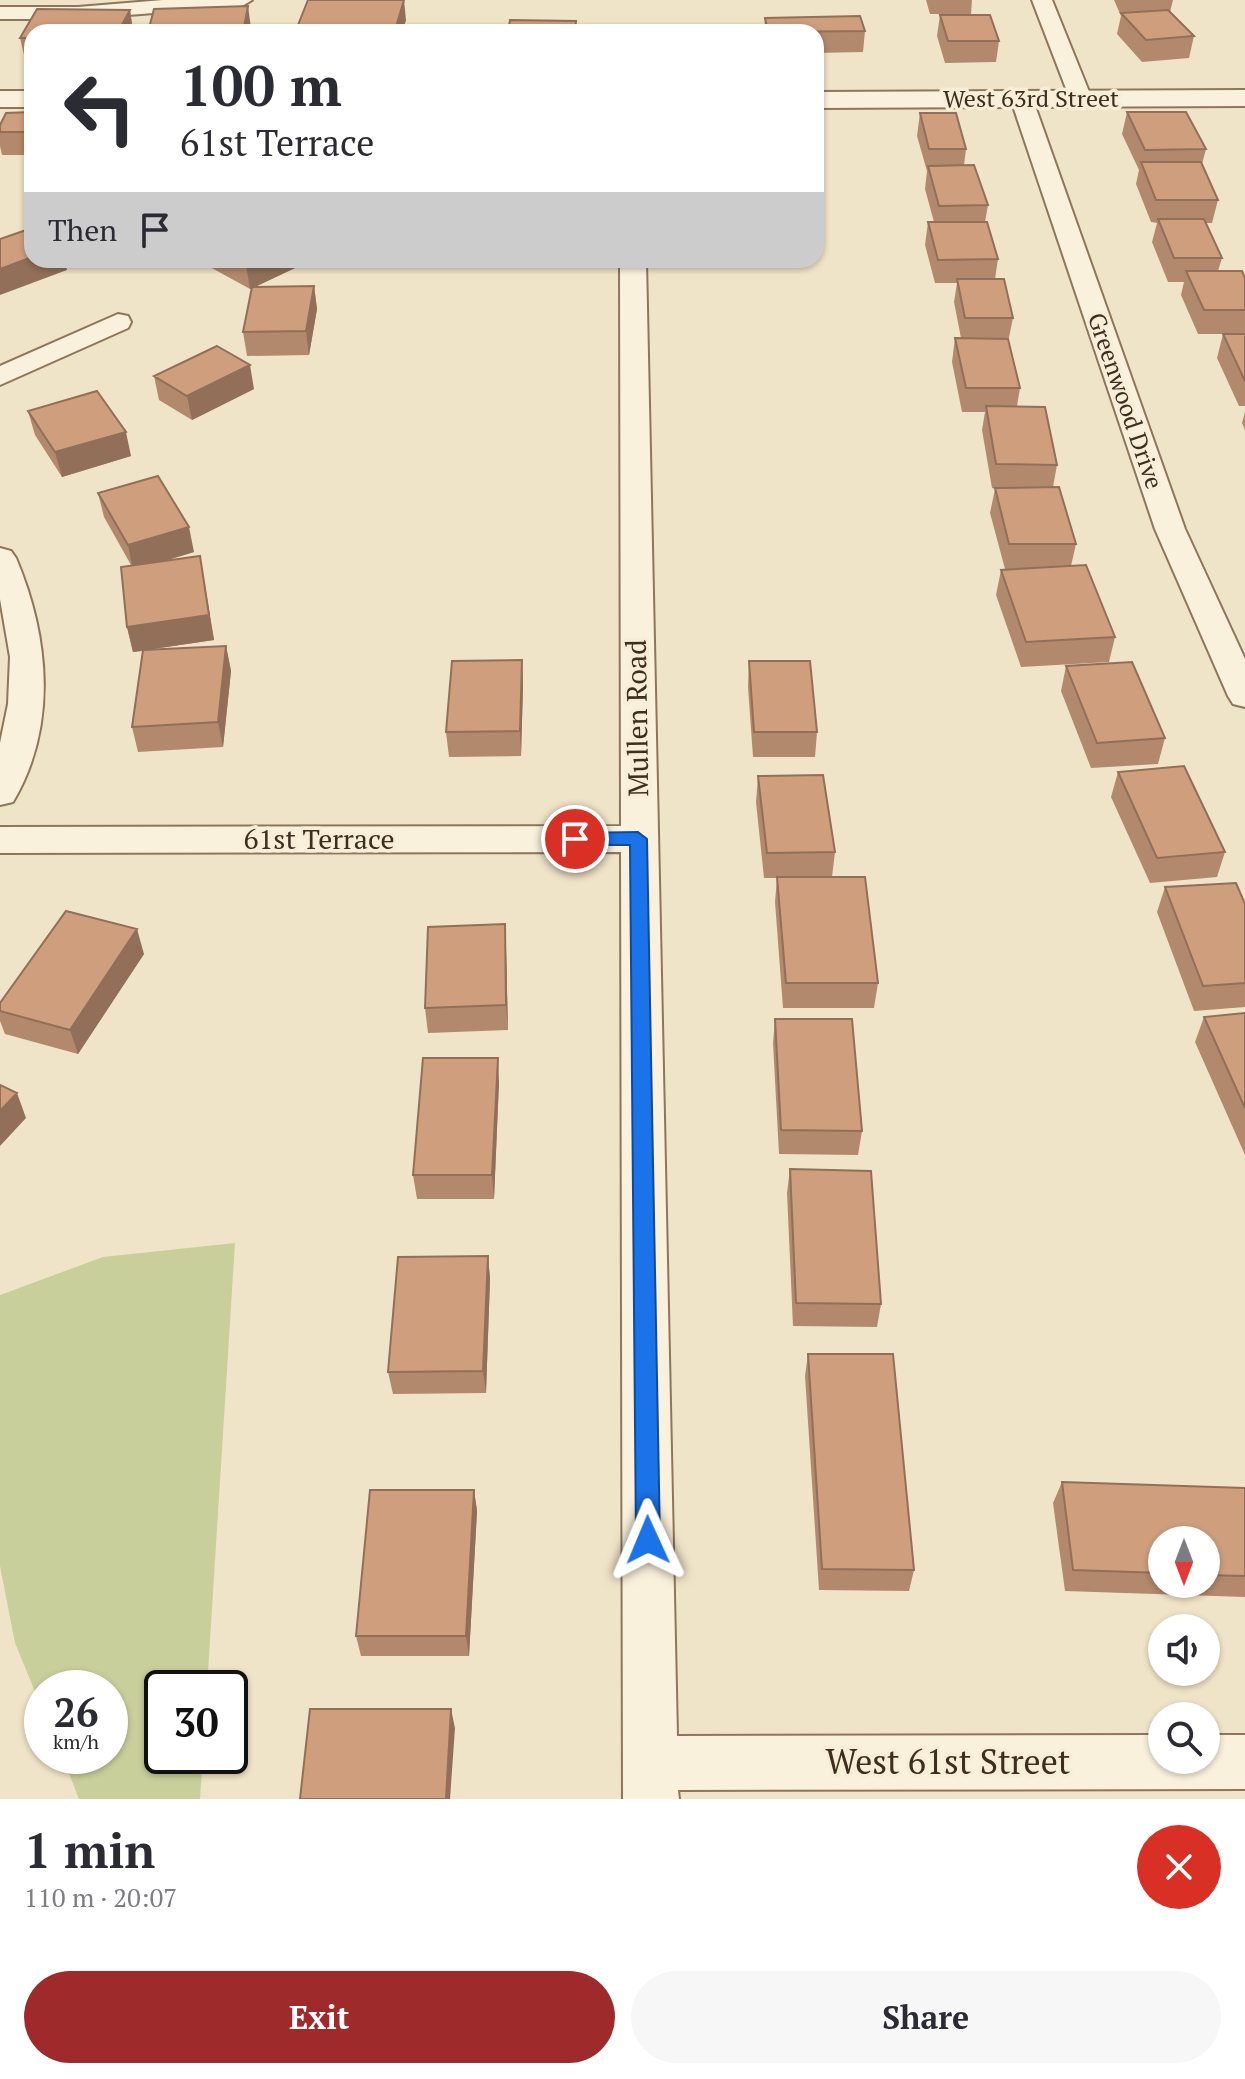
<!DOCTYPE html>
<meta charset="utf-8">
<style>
body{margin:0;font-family:"PT Serif",serif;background:#f7f7f7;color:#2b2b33;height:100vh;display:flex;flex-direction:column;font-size:30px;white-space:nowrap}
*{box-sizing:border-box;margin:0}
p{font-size:26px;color:#7c7c81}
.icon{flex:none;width:44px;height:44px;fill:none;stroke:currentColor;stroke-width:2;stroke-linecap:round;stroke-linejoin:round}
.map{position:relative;height:1799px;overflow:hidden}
.side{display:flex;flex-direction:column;background:#fff;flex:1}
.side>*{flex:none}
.top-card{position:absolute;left:24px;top:24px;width:800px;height:244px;border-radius:24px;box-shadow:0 2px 6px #0004;background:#fff;color:#2b2b33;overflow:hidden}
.needle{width:52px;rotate:180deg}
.controls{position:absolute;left:1148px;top:1526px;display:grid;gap:16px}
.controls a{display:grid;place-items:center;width:72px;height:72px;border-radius:50%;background:#fff;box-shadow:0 2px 6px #0004;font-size:40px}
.speed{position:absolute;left:24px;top:1670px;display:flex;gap:16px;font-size:40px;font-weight:700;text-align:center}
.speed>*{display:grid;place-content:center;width:104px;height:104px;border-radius:50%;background:#fff;box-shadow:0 2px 6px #0004;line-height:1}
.speed small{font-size:20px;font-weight:400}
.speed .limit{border:4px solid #111;border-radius:12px;background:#fff;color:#111}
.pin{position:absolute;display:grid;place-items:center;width:68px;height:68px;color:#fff;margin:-34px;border:4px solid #fff;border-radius:50%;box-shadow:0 2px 8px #0007}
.me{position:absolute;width:88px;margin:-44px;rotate:359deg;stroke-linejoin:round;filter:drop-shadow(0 0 6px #0008)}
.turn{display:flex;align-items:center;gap:28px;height:168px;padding:0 24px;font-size:36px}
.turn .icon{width:104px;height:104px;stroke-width:2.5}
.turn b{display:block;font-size:56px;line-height:68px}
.then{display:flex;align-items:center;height:76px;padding:0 24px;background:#0003;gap:16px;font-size:30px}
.round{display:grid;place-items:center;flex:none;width:84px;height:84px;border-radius:42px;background:#f7f7f7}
.summary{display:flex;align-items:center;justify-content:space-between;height:136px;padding:0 24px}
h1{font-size:48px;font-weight:800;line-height:60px}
.button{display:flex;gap:16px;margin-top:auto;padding:16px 24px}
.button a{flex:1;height:92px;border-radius:48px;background:#9e2a2b;color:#fff;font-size:32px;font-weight:800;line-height:92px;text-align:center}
.button a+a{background:#f7f7f7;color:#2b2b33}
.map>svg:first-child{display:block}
.green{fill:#c9cf9b}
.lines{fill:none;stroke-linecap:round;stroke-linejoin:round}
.minor-casing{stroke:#8d765c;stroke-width:4}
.tertiary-casing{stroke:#8d765c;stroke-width:4}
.minor{fill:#faf1dc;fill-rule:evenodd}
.tertiary{fill:#faf1dc;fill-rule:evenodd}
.wall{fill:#b2896c;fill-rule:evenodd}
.shaded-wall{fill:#916f58}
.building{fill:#cf9f7d;stroke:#916f58;stroke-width:2}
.route{fill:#1a73e8;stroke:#114b97;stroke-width:2}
.labels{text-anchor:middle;stroke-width:7;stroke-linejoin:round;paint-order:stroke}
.far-street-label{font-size:24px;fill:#3d2e20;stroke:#f7eed8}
.street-label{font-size:28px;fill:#3d2e20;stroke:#f7eed8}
.near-street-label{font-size:34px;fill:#3d2e20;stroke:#f7eed8}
</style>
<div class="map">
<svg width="1245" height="1799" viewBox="0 0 1245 1799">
<rect width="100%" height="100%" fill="#f0e4c8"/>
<path class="green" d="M235 1243 207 1688H162V1756H203L200 1799H79L62 1756H110V1688H42V1709L15 1643 0 1566V1295L103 1257Z"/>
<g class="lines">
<defs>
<path id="minor" d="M163 0H252L242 6 78 19H0V7H78Z
M1032 0H1052L1092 99 1089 104H1073L1070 99Z
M1022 93 1030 95 1033 100 1185 529 1245 659V707L1233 704 1228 696 1155 529 1011 100 1014 95Z
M620 260H646L677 1736 1162 1735V1760H1206V1735H1245V1789L678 1790 679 1799H623L621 852 0 853V827L621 826Z
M118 314 128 316 131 322 128 328 0 385V366Z
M0 548 11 551 16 558C49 636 58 726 13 802L0 805V743L8 704 10 657 0 599Z"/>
<path id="tertiary" d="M1245 90V106L816 108V92Z
M0 91H32V107H0Z"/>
</defs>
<use href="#minor" class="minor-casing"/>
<use href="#tertiary" class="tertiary-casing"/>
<use href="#minor" class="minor"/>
<use href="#tertiary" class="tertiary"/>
</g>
<path class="wall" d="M926 0H972L971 14H930Z
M1114 0H1173L1170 12 1194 36 1189 58 1142 62 1117 34 1121 16Z
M37 9 130 10 133 31V32H32V59H25L20 38Z
M940 15 999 41 996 62 945 63 937 36Z
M765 18 865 31 863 52 816 53V32H764Z
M406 20 402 32H299L298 25Z
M32 112V155H2L0 146V125Z
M1127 112 1206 149 1202 164 1218 200 1212 223H1206L1222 258 1218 271 1245 278V334H1198L1181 295 1184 282H1168L1152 242 1157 223 1151 222 1136 184 1139 170 1122 134Z
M920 113 966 149 964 165 988 205 985 222 998 259 995 279 1013 318 1008 342 1020 388 1017 406 1057 465 1053 487 1076 544 1071 566 1115 637 1109 662 1021 667 996 595 1001 570 1021 569H1005L990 513 995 489 992 488 982 430 985 412H962L952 362 955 338H961L954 302 957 283H935L925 245 928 222H934L925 189 927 171 917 136Z
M209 260H312L255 287 314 286 317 309 309 355 247 356 243 332 252 288 250 289 210 267Z
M1223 334H1245V406H1239L1217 358Z
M154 376 254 389 192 420 159 400Z
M28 411 131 456 62 477 35 435Z
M1245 412V430L1242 423Z
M98 493 194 552 165 561 200 556 214 640 145 650 226 646 231 671 223 747 138 752 132 727 143 651 133 652 127 627 131 565 104 517Z
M522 660 523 686 521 756 449 757 446 732Z
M749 661 817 732 815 757H753L748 687Z
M1066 666 1165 738 1158 764 1091 768 1061 691Z
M1118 772 1225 852 1217 877 1150 883 1111 797Z
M758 776 835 852 832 877 878 983 874 1008H783L775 902 777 878H764L756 802Z
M1165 887 1245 904V1007L1194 1011 1157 912Z
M506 949 508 1030 428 1033 425 1008Z
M144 954 78 1054 5 1034 0 1021V1003Z
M1245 1013V1155L1195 1042 1204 1017Z
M775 1019 862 1131 858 1155 779 1154 773 1043Z
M499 1082 494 1199H417L413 1175Z
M790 1169 881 1304 877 1327 793 1326 787 1193Z
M488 1256 490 1279 486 1393 393 1394 388 1372Z
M808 1354 914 1570 909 1591 819 1590 805 1376Z
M1062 1482 1245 1488V1597L1065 1591 1053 1503ZM1162 1540H1206V1584H1162Z
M474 1490 477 1511 469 1656H361L356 1636Z"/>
<path class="shaded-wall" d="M404 0 406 20 402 32H396V27Z
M248 6 251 28 250 32H243Z
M130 10 133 32H118Z
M32 257V260H65L67 270 0 295V269Z
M258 260H312L250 289 246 265Z
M314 286 317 309 309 355 306 331Z
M250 365 254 389 192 420 187 396Z
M126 432 131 456 62 477 55 452Z
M189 527 194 552 133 570 128 545Z
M200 556 214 640 133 652 127 627Z
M226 646 231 671 223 747 218 722Z
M522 660 523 686 521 756 520 731Z
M505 924 506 949 508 1030 506 1005Z
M137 929 144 954 78 1054 70 1030Z
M498 1058 499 1082 494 1199 492 1175Z
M17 1093 26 1118 0 1146V1111Z
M488 1256 490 1279 486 1393 483 1371Z
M474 1490 477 1511 469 1656 466 1636Z
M451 1709 455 1728 450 1799H446Z"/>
<path class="building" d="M308 0H404L396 27 298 25Z
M248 6 243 32H148L154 9Z
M37 9 130 10 118 32H32V38H20Z
M1168 10 1194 36 1146 40 1121 13Z
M940 15H990L999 41H948Z
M860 16 865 31 768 32 765 18Z
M510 20 576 21 575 32H508Z
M32 112V132H0V125L6 113Z
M1127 112H1186L1206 149 1145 150Z
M920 113H956L966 149H929Z
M1141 162H1201L1218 200H1156Z
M974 165 988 205 939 206 928 166Z
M1158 219H1204L1222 258H1174Z
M928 222H987L998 259 938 260Z
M32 228V257L0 269V239Z
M236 260H258L246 265Z
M1186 271H1242L1245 278V310H1204Z
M957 279H1004L1013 318H965Z
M314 286 306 331 243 332 252 287Z
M1223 334H1245V381Z
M955 338 1008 339 1020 388H966Z
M217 346 250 365 187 396 154 376Z
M97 391 126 432 55 452 28 411Z
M986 406 1045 407 1057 465 996 464Z
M158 476 189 527 128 545 98 493Z
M1059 487 1076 544H1009L995 488Z
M200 556 209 615 127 627 121 567Z
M1086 565 1115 637 1026 642 1001 570Z
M226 646 218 722 132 727 143 650Z
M522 660 520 731 446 732 452 661Z
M749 661H810L817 732H754Z
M1132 662 1165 738 1097 743 1066 666Z
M1184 766 1225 852 1157 858 1118 772Z
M823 775 835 852 767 853 758 776Z
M777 877H865L878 983H786Z
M1236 883 1245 904V983L1203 986 1165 887Z
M66 911 137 929 70 1030 0 1011V1003Z
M505 924 506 1005 425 1008 428 927Z
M1245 1013V1108L1204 1017Z
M775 1019H852L862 1131 781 1130Z
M423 1058H498L492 1175H413Z
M0 1085 17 1093 0 1111Z
M790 1169 871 1171 881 1304 796 1303Z
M488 1256 483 1371 388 1372 398 1257Z
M808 1354H893L914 1570 822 1569Z
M1062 1482 1245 1488V1576L1206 1575V1540H1162V1573L1073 1570Z
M370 1490H474L466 1636H356Z
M310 1709H451L446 1799H300Z"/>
<path class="route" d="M638 832 647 839 660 1540 656 1548 648 1552 639 1548 636 1540 630 845H575L566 839 575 833Z"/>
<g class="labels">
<g class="far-street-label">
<text x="1031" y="107">West 63rd Street</text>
<text transform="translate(1125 401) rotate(71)" y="8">Greenwood Drive</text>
</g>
<g class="street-label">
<text transform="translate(637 718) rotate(-91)" y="10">Mullen Road</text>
<text x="319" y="849">61st Terrace</text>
</g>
<g class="near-street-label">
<text x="948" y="1774">West 61st Street</text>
</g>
</g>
</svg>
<div class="controls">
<a><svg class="needle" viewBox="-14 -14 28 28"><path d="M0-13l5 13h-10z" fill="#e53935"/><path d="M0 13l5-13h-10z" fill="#7c7c81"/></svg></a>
<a><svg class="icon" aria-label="sound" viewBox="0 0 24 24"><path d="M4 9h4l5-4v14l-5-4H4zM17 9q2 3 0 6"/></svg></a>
<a><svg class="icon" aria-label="search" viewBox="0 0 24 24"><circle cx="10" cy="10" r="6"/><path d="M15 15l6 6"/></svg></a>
</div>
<div class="speed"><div>26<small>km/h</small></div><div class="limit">30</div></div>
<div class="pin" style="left:575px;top:839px;background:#d93025"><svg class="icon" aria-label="arrive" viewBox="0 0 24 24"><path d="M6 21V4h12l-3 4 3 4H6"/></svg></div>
<svg class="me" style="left:648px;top:1540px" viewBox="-20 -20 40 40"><path d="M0-17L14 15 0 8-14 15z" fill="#1a73e8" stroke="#fff" stroke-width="4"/></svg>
<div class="top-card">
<div class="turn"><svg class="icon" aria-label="left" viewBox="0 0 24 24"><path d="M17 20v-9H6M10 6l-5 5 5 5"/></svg><div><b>100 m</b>61st Terrace</div></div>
<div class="then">Then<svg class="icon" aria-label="arrive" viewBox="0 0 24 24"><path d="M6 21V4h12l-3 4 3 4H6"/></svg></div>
</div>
</div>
<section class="side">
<div class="summary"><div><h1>1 min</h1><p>110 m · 20:07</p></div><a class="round" style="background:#d93025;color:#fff"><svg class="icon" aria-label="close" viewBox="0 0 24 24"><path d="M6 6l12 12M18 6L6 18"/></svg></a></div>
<div class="button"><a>Exit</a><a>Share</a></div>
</section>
